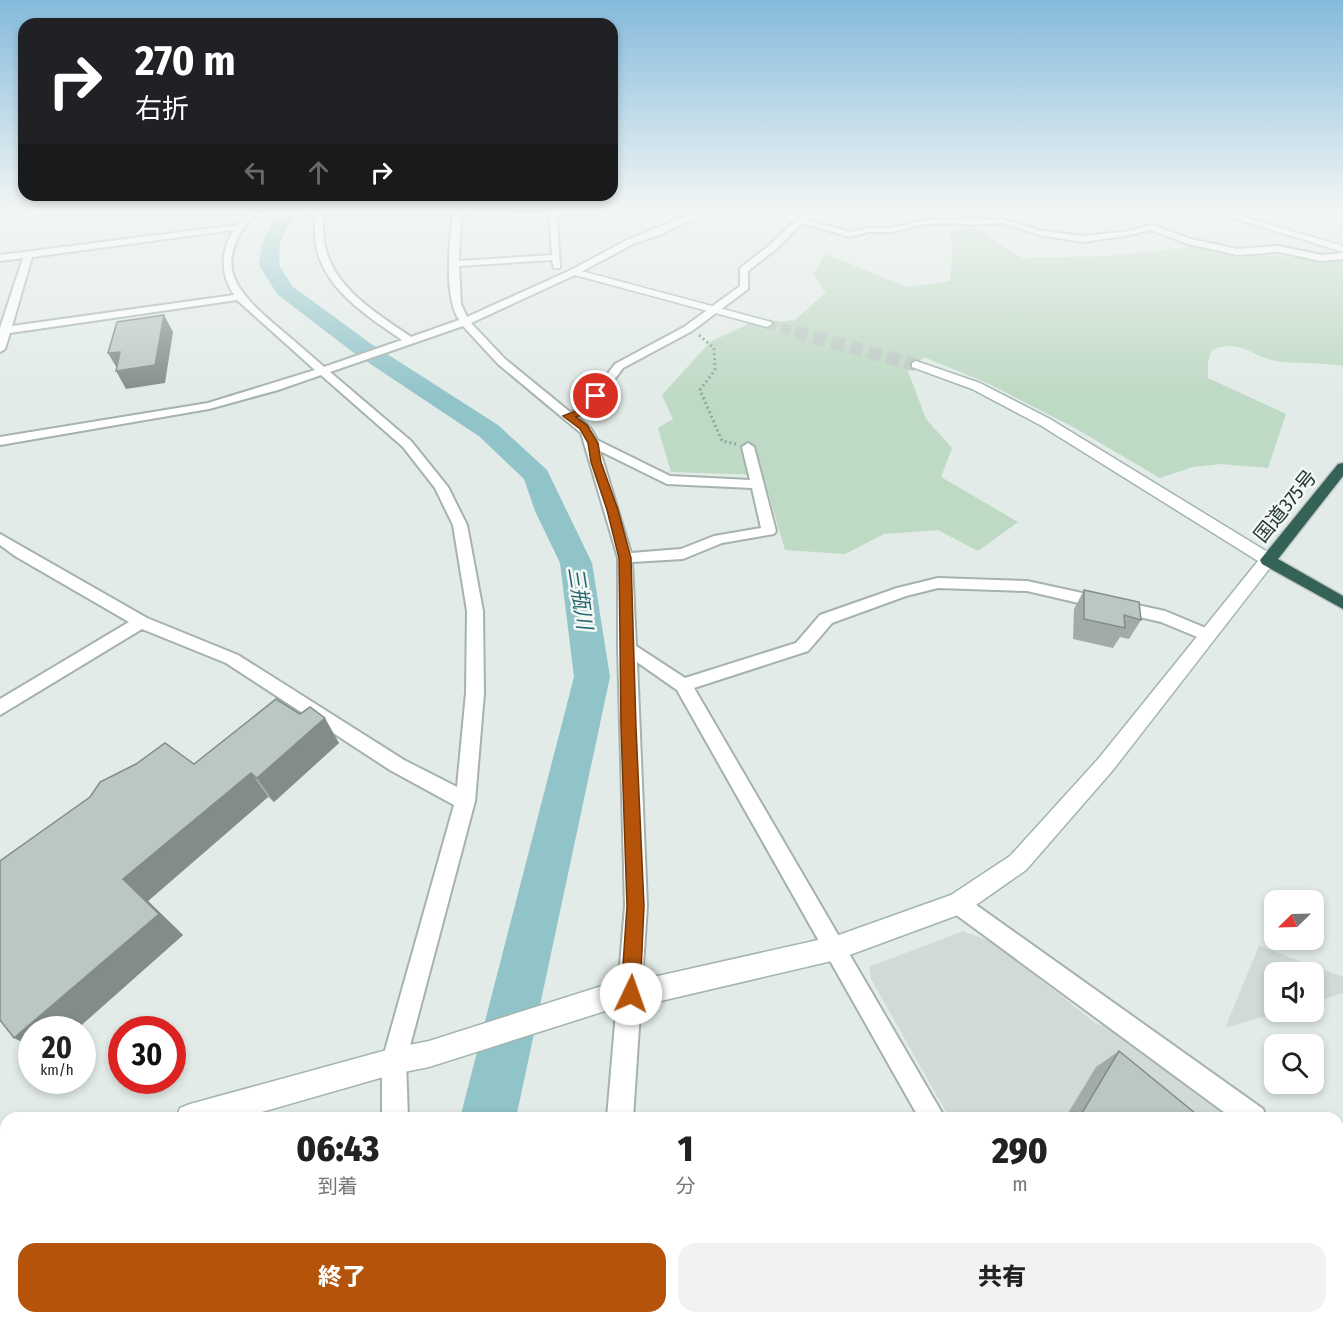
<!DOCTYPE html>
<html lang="ja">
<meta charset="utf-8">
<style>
body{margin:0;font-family:"Fira Sans Condensed","Noto Sans JP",sans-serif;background:#f2f2f2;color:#222;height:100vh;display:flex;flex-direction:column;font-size:22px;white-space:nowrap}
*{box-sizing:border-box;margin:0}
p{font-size:20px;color:#767676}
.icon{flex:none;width:33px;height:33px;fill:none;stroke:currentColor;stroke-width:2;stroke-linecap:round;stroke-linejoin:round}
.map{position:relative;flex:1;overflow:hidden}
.panel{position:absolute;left:0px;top:1112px;width:1344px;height:212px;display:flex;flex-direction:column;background:#fff;border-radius:18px 18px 0 0;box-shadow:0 3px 9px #0003}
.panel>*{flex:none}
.banner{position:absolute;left:18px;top:18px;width:600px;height:183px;border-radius:18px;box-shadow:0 3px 9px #0003;background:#202124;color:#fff;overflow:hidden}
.needle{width:39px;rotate:247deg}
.tools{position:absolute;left:1264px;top:890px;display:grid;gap:12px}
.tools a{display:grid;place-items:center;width:60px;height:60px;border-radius:12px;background:#fff;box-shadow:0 3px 9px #0003;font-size:30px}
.speed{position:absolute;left:18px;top:1016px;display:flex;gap:12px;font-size:30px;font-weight:700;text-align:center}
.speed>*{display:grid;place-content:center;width:78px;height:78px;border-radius:50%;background:#fff;box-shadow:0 3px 9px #0003;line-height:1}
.speed small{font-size:15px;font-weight:400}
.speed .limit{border:9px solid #d22;background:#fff;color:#111}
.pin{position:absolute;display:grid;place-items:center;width:51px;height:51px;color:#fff;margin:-26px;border:3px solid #fff;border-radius:50%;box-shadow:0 2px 6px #0007}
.me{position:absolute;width:66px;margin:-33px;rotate:3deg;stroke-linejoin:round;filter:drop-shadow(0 0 4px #0008)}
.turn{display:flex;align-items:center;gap:21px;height:126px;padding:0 18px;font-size:27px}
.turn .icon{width:78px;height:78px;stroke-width:2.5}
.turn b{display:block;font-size:42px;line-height:51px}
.lanes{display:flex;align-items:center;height:57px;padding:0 18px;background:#0003;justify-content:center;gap:30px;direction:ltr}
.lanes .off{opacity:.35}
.eta{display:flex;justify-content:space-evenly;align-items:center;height:102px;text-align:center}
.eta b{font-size:36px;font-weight:800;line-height:42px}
.button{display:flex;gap:12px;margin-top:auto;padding:12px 18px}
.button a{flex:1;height:69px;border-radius:18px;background:#b45309;color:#fff;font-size:24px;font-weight:800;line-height:69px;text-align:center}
.button a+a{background:#f2f2f2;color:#222}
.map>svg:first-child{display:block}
.built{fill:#d1dad6}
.green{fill:#bed9c4}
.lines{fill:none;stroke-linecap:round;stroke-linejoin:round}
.river{fill:#91c4c9;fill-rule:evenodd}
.secondary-tunnel-far1{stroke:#bcc8c3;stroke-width:10;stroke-dasharray:10 4.5;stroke-linecap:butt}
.secondary-tunnel{stroke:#bcc8c3;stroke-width:13;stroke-dasharray:13 6;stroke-linecap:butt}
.street-casing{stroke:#a5b2ad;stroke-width:4}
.secondary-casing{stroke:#a2b5ae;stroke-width:3}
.highway-casing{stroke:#c2c8c6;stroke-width:3}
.path{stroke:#87ab9d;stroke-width:3;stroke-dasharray:2 3;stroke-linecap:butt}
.street{fill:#fff;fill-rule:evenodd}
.secondary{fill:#fff;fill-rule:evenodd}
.highway{fill:#346256;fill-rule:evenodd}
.wall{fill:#a1aca7}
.shaded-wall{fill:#838c88}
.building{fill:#bbc8c2;stroke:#838c88;stroke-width:1.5}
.route{fill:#b45309;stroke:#753606;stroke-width:1.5}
.labels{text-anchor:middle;stroke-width:5;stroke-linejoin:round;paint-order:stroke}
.street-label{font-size:20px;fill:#243a33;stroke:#f3f8f5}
.water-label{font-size:21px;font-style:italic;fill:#26666f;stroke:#f3f8f5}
</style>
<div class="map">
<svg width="1343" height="1322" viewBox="0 0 1343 1322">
<rect width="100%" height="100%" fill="#e2ebe7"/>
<path class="built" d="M963 931 997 944 1095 1023 1119 1032 1227 1117H949L871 979 869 967Z
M1259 946 1343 977V993L1314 1002V972H1275V1011H1284L1225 1028Z
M1338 1205 1343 1209V1322H1070L1065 1317H1338Z"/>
<path class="green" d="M974 227 1022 258 1106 256 1201 246 1242 254 1317 259 1343 258V366C1321 362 1298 364 1276 361 1252 357 1241 338 1212 350L1208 361V378L1286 414 1268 468 1221 464 1193 467 1160 478 1075 428 989 384 924 357 908 371 926 419 952 448 941 477 1018 522 978 551 938 530 884 534 845 554 785 550 763 475 671 472 658 428 673 419 662 395 710 342 748 324 795 320 826 292 813 274 825 254 907 287 950 281 953 247 948 232Z"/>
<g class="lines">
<path class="river" d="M278 210H295L280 243 279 265 292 286 370 343 498 425 547 470 592 563 610 677 516 1118H460L574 677 560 563 535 511 524 479 480 437 354 353 277 294 259 265 262 243Z
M393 1317H457L455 1322H391Z"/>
<path class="secondary-tunnel-far1" d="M767 324 800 333"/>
<path class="secondary-tunnel" d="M795 332 916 365"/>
<defs>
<path id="street" d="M250 210H258L255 213 360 210 324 214C315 277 366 306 411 337L459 320C443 294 450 241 453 210L546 214 549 213V210H587L557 217 560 268H554L552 260 459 266 461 304 467 317 571 270 627 240 700 210H711L664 233 633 244 577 274 471 323 505 359 570 412 582 408 615 364 684 327 740 286V268L770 245 795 221 760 210H773L799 218 806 210H815L806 220 850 232 868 228H892L925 220 1001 219 1042 231 1082 236 1124 232 1152 225 1191 239 1237 249 1278 246 1322 255 1343 253V259L1322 261 1278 252 1237 255 1185 243 1151 230 1124 236 1082 242 1041 235 1001 223 969 225 953 223 925 224 892 232H868L850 237 802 223 776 249 748 271V289L692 331 623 368 590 412 578 417 591 429 597 440 670 476 750 480 742 447 748 443 754 447 776 531 774 534 722 543 683 559 632 562 636 646 685 678 796 643 820 615 897 588 938 578 1027 581 1165 611 1213 631 1215 635 1213 639 1207 641 1161 622 1027 591 938 588 906 596 832 623 808 651 694 688 945 1118H919L677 690 637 662 647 906 633 1118H607L625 906 618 647V558L581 433 498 364 463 326 330 372 411 441 448 487 467 525 483 611 484 693 475 801 406 1061 408 1118H382V1061L454 805 390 770 226 663 142 629 0 715V699L129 622 15 556 0 545V534L147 618 238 655 404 760 457 787 466 693 467 611 453 525 435 488 403 447 321 375 278 390 209 409 0 445V437L208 403 315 370 237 300 10 333 5 349 0 352V328L23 258 0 261V255L238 225ZM316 215C306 277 357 309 402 340L324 367C308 353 291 338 274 324 235 290 213 265 251 218ZM461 215 550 218 552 255 459 261ZM234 230C220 252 220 273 234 295L12 326 32 257ZM600 451 667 484 752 488 761 528 714 536 681 549 631 553Z
M958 894 965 897 1263 1109 1266 1118H1232L951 911 947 904 951 897Z
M1338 1168 1343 1170V1198L1338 1196Z
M317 1317H347L345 1322H315Z
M587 1317H617V1322H587Z
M1031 1317H1064L1066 1322H1033Z"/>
<path id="secondary" d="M1207 210H1221L1343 246V252Z
M574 269 771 322 772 324 767 327 571 274V270Z
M916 361 980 383 1050 419 1274 556 1276 560 1113 770 1026 870 966 912 836 960 631 1008 605 1011 429 1067 394 1074 241 1118H176L180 1108 190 1104 394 1048 429 1041 605 985 631 982 836 936 951 895 1010 856 1099 758 1258 561 1040 425 972 389 912 367V363Z
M6 1155V1183L0 1185V1157Z"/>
<path id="highway" d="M1343 463V476L1278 559 1343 596V609L1262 564 1260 560 1338 464Z"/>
</defs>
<use href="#street" class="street-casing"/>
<use href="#secondary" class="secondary-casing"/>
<use href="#highway" class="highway-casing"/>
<path class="path" d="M699 335 714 348 715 370 700 390 722 441 736 444"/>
<use href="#street" class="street"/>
<use href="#secondary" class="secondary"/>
<use href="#highway" class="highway"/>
</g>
<path class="wall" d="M1084 590 1141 620 1129 639 1120 637 1113 648 1073 639 1074 609Z
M300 714 339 743 274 802 268 797 148 901 183 935 77 1029 194 764Z
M1119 1051 1201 1118H1065L1096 1067Z
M1211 1317H1338L1343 1322H1216Z"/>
<path class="shaded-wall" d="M164 315 173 332 165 383 126 389 116 371 118 370 108 353 120 352Z
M325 718 339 743 274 802 257 778Z
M251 773 268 797 148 901 183 935 77 1029H32V1047L14 1038 123 879Z"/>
<path class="building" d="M164 315 155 365 116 371 120 352 108 353 117 322Z
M1084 590 1139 602 1141 620 1124 615 1125 628 1084 619Z
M276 699 300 714 310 707 325 718 257 778 251 773 123 879 159 914 14 1038 0 1020V861L90 797 100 782 136 764 165 743 194 764Z
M1119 1051 1201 1118H1079Z
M1338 1229 1343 1233V1322H1255L1250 1317H1338Z"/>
<linearGradient id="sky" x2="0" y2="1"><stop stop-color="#85badc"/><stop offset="0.53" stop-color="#f2f6f4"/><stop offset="1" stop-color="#f2f6f4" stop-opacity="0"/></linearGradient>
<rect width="1343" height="395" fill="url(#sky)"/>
<path class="route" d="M592 394 600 396 590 412 576 417 587 425 598 443 601 462 618 510 631 558 636 727 644 906 640 994 638 1001 631 1004 624 1001 621 994 627 906 621 727 619 558 607 510 591 462 588 443 580 429 563 416 583 408Z"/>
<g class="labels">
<g class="street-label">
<text transform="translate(1285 506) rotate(-51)" y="7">国道375号</text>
</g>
<g class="water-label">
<text transform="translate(580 598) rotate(81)" y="7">三瓶川</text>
</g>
</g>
</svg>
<div class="tools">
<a><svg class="needle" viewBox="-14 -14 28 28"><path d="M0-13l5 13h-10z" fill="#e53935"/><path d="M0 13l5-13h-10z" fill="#767676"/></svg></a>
<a><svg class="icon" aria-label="sound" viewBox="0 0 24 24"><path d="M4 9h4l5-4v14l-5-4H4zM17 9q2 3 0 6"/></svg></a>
<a><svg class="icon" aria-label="search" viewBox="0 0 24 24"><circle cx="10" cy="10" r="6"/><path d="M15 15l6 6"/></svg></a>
</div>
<div class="speed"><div>20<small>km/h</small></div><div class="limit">30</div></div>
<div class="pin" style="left:596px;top:396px;background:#d93025"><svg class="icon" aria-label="arrive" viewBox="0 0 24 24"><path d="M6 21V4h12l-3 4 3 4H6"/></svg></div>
<svg class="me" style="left:631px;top:994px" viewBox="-20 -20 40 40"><circle r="19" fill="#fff"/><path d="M0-13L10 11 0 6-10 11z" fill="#b45309"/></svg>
<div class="banner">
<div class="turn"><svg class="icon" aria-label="right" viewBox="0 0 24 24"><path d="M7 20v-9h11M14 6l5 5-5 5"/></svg><div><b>270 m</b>右折</div></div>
<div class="lanes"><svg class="icon off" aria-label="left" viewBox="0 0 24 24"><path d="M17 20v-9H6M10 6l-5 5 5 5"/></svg><svg class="icon off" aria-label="ahead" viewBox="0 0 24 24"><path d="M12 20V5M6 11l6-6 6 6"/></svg><svg class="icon" aria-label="right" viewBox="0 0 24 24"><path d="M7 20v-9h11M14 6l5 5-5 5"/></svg></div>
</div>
<section class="panel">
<div class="eta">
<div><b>06:43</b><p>到着</p></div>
<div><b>1</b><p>分</p></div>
<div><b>290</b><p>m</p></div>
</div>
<div class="button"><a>終了</a><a>共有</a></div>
</section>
</div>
